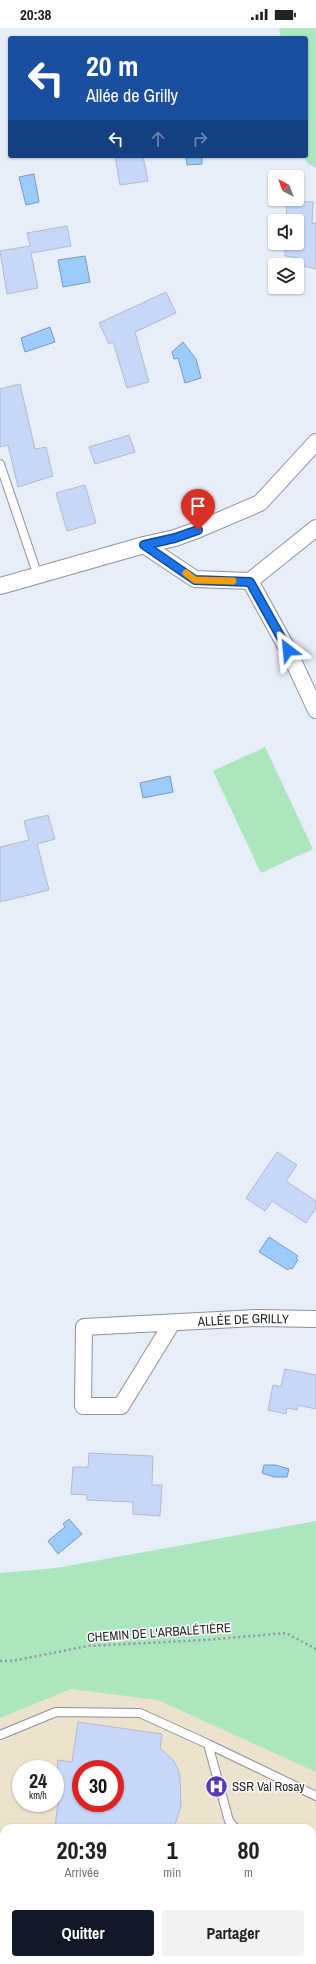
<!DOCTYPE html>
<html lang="fr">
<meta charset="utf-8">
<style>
body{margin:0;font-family:"Archivo Narrow",sans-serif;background:#f2f2f2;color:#222;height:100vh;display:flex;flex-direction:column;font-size:15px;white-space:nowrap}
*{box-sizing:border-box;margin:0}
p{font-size:13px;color:#767676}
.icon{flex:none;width:22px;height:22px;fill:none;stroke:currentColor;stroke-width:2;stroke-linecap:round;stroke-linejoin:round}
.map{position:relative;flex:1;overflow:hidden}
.details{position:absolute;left:0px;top:1796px;width:316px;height:140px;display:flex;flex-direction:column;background:#fff;border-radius:12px 12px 0 0;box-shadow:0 1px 3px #0004}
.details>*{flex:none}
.top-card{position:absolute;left:8px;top:8px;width:300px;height:122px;border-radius:4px;box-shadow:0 1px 3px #0004;background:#1a4fa0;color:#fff;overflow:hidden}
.needle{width:26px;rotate:319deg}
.controls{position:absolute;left:268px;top:142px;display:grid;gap:8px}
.controls a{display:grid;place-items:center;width:36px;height:36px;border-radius:4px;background:#fff;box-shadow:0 1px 3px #0004;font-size:20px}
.speed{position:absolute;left:12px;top:1732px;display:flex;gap:8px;font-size:20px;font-weight:700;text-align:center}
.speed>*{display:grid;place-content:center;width:52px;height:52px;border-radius:50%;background:#fff;box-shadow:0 1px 3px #0004;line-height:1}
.speed small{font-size:10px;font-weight:400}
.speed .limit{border:6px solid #d22;background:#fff;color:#111}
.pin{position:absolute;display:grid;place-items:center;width:34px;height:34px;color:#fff;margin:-41px -17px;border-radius:50% 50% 50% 0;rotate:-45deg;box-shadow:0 0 4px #0007}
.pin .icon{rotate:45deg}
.me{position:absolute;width:44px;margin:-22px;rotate:331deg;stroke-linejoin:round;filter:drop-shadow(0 0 3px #0008)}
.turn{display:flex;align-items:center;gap:14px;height:84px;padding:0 12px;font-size:18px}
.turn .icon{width:52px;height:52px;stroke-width:2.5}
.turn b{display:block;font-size:28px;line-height:34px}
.lanes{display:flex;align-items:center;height:38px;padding:0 12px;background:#0003;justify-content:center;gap:20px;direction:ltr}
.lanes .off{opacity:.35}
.eta{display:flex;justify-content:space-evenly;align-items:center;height:68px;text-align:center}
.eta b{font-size:24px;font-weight:800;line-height:28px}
.cta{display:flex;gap:8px;margin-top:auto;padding:8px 12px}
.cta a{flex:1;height:46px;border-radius:4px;background:#111827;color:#fff;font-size:16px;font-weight:800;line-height:46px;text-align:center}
.cta a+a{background:#f2f2f2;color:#222}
.status{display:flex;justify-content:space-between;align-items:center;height:28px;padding:0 20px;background:#fff;direction:ltr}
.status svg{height:11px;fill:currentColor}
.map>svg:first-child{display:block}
.medical{fill:#ede2ce;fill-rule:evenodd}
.green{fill:#abe6bf}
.water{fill:#9bccfc;stroke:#779abd}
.building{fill:#c6d7fa;stroke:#b5bac5;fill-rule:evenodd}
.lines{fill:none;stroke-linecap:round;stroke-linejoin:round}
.lane-casing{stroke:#8d929c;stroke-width:10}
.street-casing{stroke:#8d929c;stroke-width:18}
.path{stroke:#93979f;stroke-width:2.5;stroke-dasharray:2 3;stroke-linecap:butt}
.lane{stroke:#fff;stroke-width:8}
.street{stroke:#fff;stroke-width:16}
.route-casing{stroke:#114b97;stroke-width:10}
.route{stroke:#1a73e8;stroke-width:7}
.slow{stroke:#f59e0b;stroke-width:7}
.labels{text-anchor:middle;stroke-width:3;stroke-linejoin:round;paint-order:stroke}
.street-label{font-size:13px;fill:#24262a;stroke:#fff}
.poi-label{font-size:13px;fill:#24262a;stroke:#fff;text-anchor:start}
</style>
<div class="status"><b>20:38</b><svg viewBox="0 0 49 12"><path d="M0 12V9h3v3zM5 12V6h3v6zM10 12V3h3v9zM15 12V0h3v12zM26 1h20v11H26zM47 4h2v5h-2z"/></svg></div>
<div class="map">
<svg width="316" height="1936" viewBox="0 0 316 1936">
<rect width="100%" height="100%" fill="#e8eef9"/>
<path class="medical" d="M0 1618 316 1632V1936H0ZM21 1741H55V1775H21ZM81 1741H115V1775H81ZM4 1800H312V1932H4Z"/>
<path class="green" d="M279 0H316V140L307 135 305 128 306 10H281Z
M265 719 313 821 261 845 213 743Z
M316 1493V1744L158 1672 71 1661 0 1690V1545L56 1540Z"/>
<path class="water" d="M186 128H202V136L187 137Z
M34 146 39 174 26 177 19 149Z
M85 228 90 254 63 259 58 232Z
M50 299 55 314 25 324 21 310Z
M183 314 196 331 201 350 185 355 178 330 174 331 172 324Z
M170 748 173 764 143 770 140 755Z
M269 1209 298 1228 296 1230 298 1232 292 1241 290 1240 288 1242 259 1224Z
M264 1437H275L289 1441 287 1449H274L262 1445Z
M69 1491 82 1506 58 1526 48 1513 65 1499 63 1496Z"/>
<path class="building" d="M115 128H143L148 153 120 157Z
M287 173 313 174 312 195H316V241L299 237V230L285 228V215H297V193H286Z
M67 198 71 218 31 225 38 260 7 266 0 223 30 218 27 205Z
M166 264 176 285 135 304 149 354 127 360 113 314 109 316 99 295Z
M20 356 35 421 46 419 53 448 18 459 8 417 0 419V361Z
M129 407 135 424 95 436 89 419Z
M85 457 96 495 67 503 56 465Z
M48 787 55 811 37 816 49 862 0 874V819L29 812 24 793Z
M277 1124 297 1137 286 1153 316 1173V1180L306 1195 272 1173 265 1183 246 1170Z
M285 1341 316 1347V1381L298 1377 297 1382 287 1380 286 1386 268 1382 273 1357 281 1359Z
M89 1425 153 1428 152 1457H162L160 1488 133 1486V1474L87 1472V1467L71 1466 73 1439H88Z
M78 1694 162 1706 160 1720 173 1732 178 1741 180 1750 181 1778 174 1800H55L60 1759 55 1758 58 1732 72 1734ZM81 1741H115V1775H81Z"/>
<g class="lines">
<defs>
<path id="lane" d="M0 436 38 548
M0 1707 56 1684 140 1685 208 1716 229 1793 235 1800
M208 1716 316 1768
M312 1886 316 1891"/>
<g id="street">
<path d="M144 517 195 551 250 553 316 500"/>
<path d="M250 553 288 622 316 682"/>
<path d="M0 558 144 517 175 510 197 502 260 475 316 414"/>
<path id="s1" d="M172 1295 121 1378H83L84 1299 258 1290 316 1291"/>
</g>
</defs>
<use href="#lane" class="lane-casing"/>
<use href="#street" class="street-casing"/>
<path class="path" d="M0 1633H12L88 1618 205 1612 286 1605 316 1621"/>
<use href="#lane" class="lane"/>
<use href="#street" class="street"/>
</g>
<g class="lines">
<defs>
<path id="route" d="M198 502 175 510 144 517 195 552 250 554 288 622"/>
</defs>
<use href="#route" class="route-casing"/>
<use href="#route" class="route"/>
<path class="slow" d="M186 545 195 552 233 553"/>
</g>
<defs>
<symbol id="hospital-disc" viewBox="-11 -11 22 22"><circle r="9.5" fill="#533bb2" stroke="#fff"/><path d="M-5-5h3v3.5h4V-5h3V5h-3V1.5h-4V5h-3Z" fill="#fff"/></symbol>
</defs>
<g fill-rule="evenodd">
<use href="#hospital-disc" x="204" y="1746" width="25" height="25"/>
</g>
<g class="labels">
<g class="street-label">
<text dy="5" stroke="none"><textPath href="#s1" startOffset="374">ALLÉE DE GRILLY</textPath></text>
<text transform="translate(159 1604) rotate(-4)" y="5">CHEMIN DE L'ARBALÉTIÈRE</text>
</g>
<g class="poi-label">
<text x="232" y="1763">SSR Val Rosay</text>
</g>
</g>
</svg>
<div class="controls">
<a><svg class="needle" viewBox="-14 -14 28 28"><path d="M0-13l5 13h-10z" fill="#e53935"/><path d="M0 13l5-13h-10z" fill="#767676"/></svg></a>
<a><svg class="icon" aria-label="sound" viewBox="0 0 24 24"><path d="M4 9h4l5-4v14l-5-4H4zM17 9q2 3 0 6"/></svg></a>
<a><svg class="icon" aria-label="layers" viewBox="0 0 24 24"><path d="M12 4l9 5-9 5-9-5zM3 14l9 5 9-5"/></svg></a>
</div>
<div class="speed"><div>24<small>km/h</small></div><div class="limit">30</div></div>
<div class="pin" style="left:198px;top:502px;background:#d93025"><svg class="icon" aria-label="arrive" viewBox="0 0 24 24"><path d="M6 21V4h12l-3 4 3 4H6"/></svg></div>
<svg class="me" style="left:288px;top:622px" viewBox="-20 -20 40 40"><path d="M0-17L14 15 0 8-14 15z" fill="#1a73e8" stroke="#fff" stroke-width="4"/></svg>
<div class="top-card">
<div class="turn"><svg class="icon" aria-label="left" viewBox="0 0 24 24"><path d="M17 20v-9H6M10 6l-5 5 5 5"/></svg><div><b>20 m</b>Allée de Grilly</div></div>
<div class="lanes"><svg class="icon" aria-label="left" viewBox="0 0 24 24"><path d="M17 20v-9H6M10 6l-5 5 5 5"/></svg><svg class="icon off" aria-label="ahead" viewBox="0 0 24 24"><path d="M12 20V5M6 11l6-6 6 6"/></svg><svg class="icon off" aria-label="right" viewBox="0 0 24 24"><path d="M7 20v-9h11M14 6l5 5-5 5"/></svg></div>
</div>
<section class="details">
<div class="eta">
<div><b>20:39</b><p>Arrivée</p></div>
<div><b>1</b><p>min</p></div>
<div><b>80</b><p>m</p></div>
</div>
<div class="cta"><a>Quitter</a><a>Partager</a></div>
</section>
</div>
